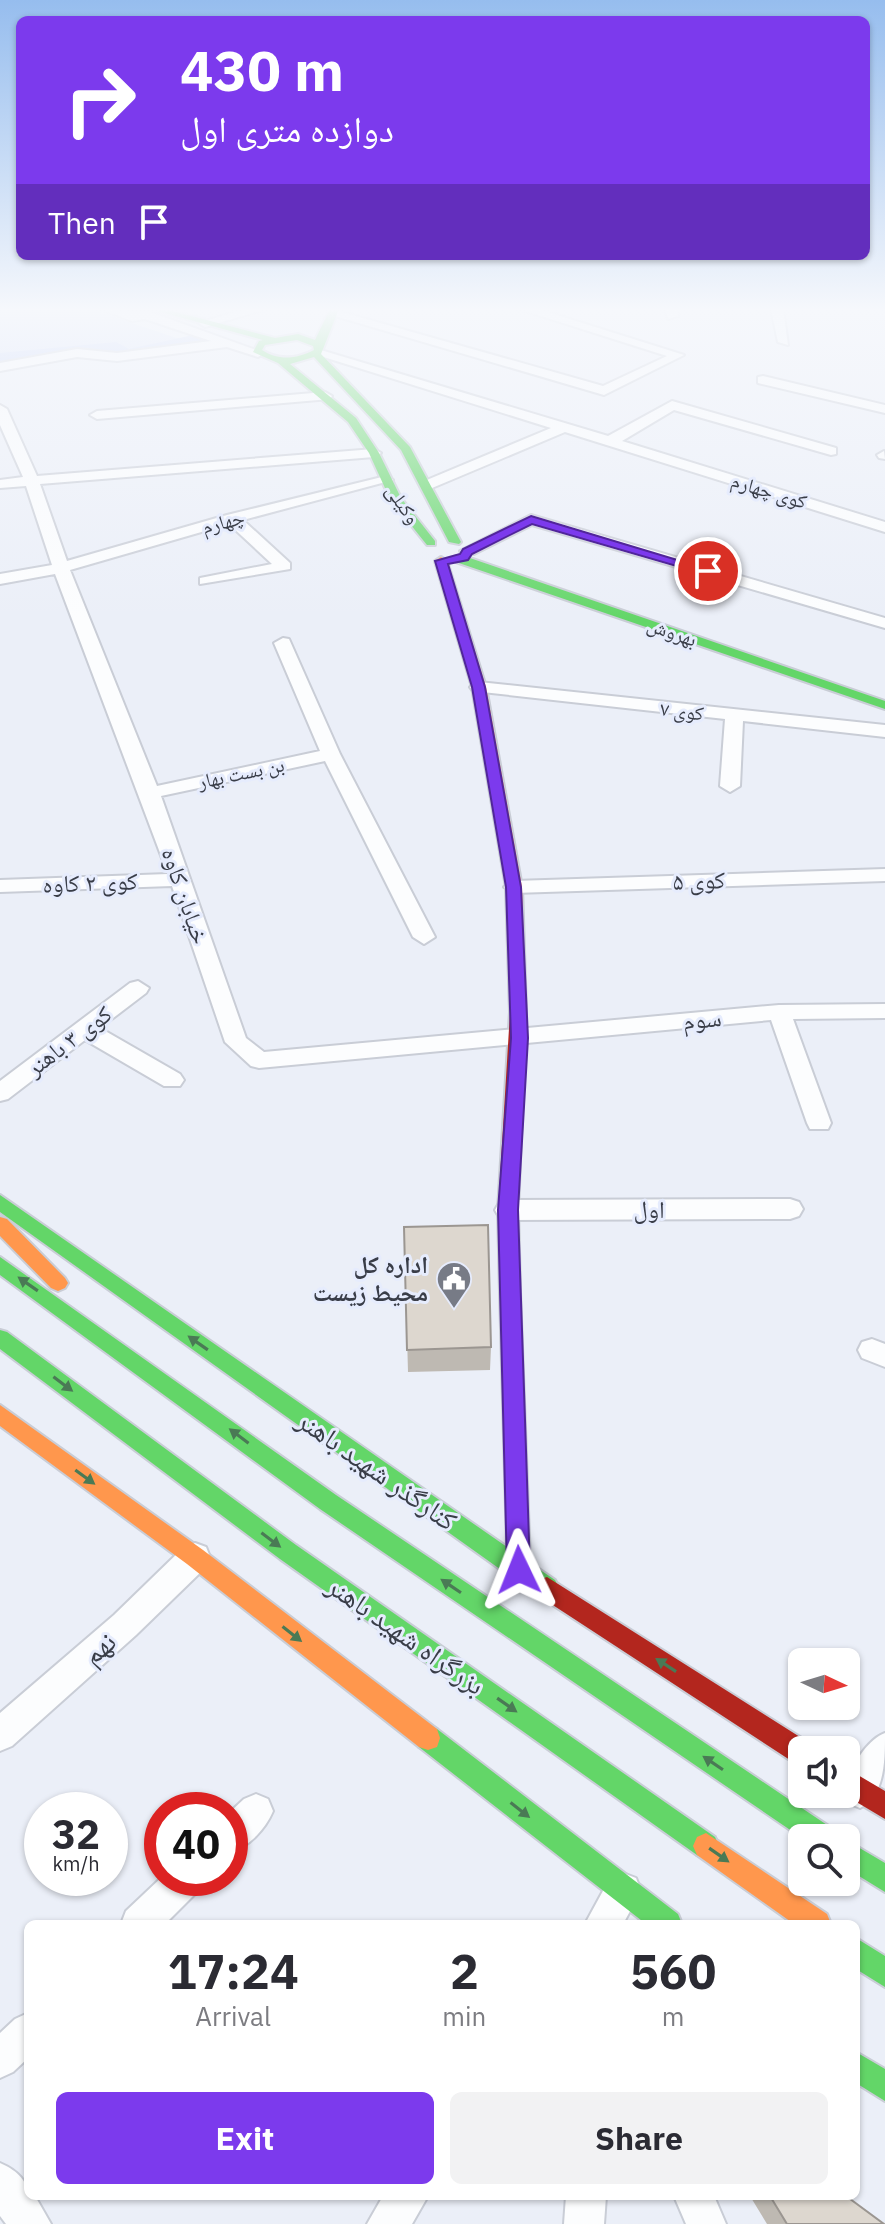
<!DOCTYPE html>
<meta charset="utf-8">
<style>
body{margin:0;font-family:"IBM Plex Sans","Noto Naskh Arabic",sans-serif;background:#f2f2f3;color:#2b2b33;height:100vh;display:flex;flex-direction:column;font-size:30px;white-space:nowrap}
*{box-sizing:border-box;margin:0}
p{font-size:26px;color:#7c7c81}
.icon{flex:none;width:44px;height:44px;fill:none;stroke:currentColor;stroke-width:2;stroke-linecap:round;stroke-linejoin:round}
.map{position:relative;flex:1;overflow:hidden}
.sheet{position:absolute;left:24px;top:1920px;width:836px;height:280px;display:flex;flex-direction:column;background:#fff;border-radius:12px;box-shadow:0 2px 6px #0004}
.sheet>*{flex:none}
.guide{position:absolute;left:16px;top:16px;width:854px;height:244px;border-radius:12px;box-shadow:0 2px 6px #0004;background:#7c3aed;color:#fff;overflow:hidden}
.needle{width:52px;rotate:94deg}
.controls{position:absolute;left:788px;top:1648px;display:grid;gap:16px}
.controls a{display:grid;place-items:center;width:72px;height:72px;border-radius:12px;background:#fff;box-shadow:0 2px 6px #0004;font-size:40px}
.speed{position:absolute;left:24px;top:1792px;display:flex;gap:16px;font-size:40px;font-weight:700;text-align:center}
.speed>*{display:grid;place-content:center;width:104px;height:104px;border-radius:50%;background:#fff;box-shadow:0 2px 6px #0004;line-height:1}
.speed small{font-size:20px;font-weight:400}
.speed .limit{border:12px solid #d22;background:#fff;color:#111}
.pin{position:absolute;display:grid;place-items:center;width:68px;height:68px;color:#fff;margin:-34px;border:4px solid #fff;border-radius:50%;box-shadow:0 2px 8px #0007}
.me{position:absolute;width:88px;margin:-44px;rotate:358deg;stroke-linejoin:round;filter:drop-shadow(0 0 6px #0008)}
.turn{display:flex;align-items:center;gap:28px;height:168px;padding:0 32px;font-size:36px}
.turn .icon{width:104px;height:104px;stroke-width:2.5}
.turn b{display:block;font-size:56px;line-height:68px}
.then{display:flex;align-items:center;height:76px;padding:0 32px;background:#0003;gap:16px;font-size:30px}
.eta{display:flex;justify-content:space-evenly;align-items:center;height:136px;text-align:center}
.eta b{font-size:48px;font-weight:700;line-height:56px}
.primary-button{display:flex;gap:16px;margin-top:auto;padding:16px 32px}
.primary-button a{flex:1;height:92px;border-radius:12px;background:#7c3aed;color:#fff;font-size:32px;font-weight:700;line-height:92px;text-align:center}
.primary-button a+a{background:#f2f2f3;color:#2b2b33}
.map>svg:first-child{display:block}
.green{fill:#d2dcf8}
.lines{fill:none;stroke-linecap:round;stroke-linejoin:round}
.canal{fill:#bbcbf8;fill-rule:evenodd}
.street-casing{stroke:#c9cdd6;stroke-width:4}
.fast-casing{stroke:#c9cdd6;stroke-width:4}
.slow-casing{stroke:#c9cdd6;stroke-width:4}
.jam-casing{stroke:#c9cdd6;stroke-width:4}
.street{fill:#fcfdfe;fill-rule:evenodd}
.fast{fill:#63d668;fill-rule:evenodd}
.slow{fill:#ff974d;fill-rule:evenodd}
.jam{fill:#b3261e;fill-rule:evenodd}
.wall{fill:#beb9b2}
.building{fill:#ddd7cf;stroke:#9b9691;stroke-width:2}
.oneway{fill:#4a7a55}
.route{fill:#7c3aed;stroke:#51269a;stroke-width:2}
.labels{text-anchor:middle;stroke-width:6;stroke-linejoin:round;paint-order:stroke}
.far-street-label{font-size:20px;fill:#393d48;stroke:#e6ecfd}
.street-label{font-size:24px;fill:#393d48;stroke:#e6ecfd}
.poi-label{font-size:24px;font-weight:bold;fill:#393d48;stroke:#e6ecfd;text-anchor:end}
.near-street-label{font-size:28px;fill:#393d48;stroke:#e6ecfd}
</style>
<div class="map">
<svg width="885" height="2224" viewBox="0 0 885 2224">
<rect width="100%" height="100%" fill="#ebeff8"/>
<path class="green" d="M0 309H91L188 342 121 354 83 351 0 365Z"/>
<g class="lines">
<path class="canal" d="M198 334 205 338 203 341 126 358 113 351 0 361V353L116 342 129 349Z"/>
<defs>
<path id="street" d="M100 309 150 312 264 353 258 357 227 347 117 361 77 357 0 371V363L77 349 117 353 211 341 145 319 132 321Z
M245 309H266L205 327 199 323Z
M519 309H538L684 355 604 395 328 314 338 311 603 386 667 356Z
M665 309H677L678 316 668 319Z
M771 309H783L788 345 778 342Z
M314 348 608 436 672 401 836 448V454L831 455 674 410 622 441 885 522V532L565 432 432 488H422V482L551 428 314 354Z
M763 376 885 405V413L758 383V377Z
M325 392 332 396 330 399 97 419 90 415 97 411Z
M0 405 7 409 37 476 374 449 381 453 374 457 40 484 67 561 227 515 386 476 393 480 243 520 290 563V569L200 584V578L272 564 229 524 70 570 157 786 320 751 274 643 283 638 289 639 340 754 435 937 424 944 413 937 325 761 161 796 246 1038 264 1052 779 1005 885 1004V1018L793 1019 831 1123 828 1129H810L807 1123 771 1020 259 1068 251 1066 225 1042 172 886 0 892V880L168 874 55 574 0 584V574L52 565 26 486 0 488V480L23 477 0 425Z
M884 451 885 459 879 458 877 455Z
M531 515 885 618V628L532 525 474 554 460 551Z
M479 682 885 725V737L743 721 740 786 730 792 720 786 725 719 473 691 470 687Z
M885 869V881L514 893 504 887 514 881Z
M138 981 149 988 146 993 100 1028 180 1074 184 1080 180 1086H164L85 1040 8 1099 0 1101V1081L130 983Z
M790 1199 799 1202 803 1209 799 1216 790 1219 508 1220 499 1217 495 1210 499 1203 508 1200Z
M872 1339 885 1344V1367L862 1358 858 1350 862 1342Z
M195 1543 206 1547 210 1557 206 1567 136 1635 12 1746 0 1751V1713L114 1615 184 1547Z
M885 1733C885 1761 885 1795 860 1808L848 1803C840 1783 863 1741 885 1733Z
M256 1794 268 1799 273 1811C265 1830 249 1846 230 1853V1812L244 1799Z
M623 1873 636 1878 641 1891 623 1924H585L610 1878Z
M162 1877 205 1878 199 1890 165 1924H121L126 1911Z
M28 2013V2058L13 2072 0 2078V2033L15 2019Z
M0 2163C14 2169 28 2179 28 2196H35L51 2224H6L0 2216Z
M383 2196H428L412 2224H367Z
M566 2196H606L604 2224H564Z
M674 2196H714L726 2224H686Z"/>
<path id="fast" d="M150 309H165L275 338 298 334 315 340 330 309H339L321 354 410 447 461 542 459 544 449 542 401 450 314 357 290 364 356 418 379 453 401 498 435 541V545H427L390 499 369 453 348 422 278 363 253 352 259 341 263 340ZM297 340 313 346 314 350C296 359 279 361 262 350L265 345Z
M456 556H464L885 701V709L456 562Z
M0 1195 507 1547 500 1292 503 1286 510 1284 517 1286 520 1292 530 1563 555 1580 559 1588 555 1596 547 1599 511 1577 0 1212Z
M0 1257 336 1495 833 1829 837 1838H802L320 1509 0 1275Z
M0 1330 7 1332 296 1545 715 1837 719 1846 715 1855 706 1859 697 1855 280 1559 0 1349Z
M428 1726 437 1729 678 1914 682 1924H646L419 1747 416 1738 419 1729Z
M846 1840 885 1863V1892L846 1868Z
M856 1938 885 1956V1987L856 1969Z
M856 2052 885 2069V2101L856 2083Z"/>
<path id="slow" d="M441 557 447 561 486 687 522 887 526 1012 518 1018 510 1012 506 887 472 687 435 561Z
M0 1217 7 1219 65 1278 68 1283 65 1288 58 1291 51 1288 0 1236Z
M0 1405 203 1550 437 1729 440 1738 437 1747 428 1750 419 1747 187 1564 0 1426Z
M706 1833 827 1914 831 1924H794L697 1855 693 1846 697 1837Z"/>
<path id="jam" d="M518 1006 526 1012 518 1210 520 1292 517 1298 510 1300 503 1298 500 1292 498 1210 510 1012Z
M547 1577 811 1744 813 1750H802V1765L793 1762 539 1596 535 1588 539 1580Z
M846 1768 885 1791V1819L843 1794H846Z"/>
</defs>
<use href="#street" class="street-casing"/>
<use href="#fast" class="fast-casing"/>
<use href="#slow" class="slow-casing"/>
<use href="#jam" class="jam-casing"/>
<use href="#street" class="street"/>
<use href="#fast" class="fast"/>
<use href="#slow" class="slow"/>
<use href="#jam" class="jam"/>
</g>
<path class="wall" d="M404 1227 491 1347 490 1370 408 1372Z
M750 2196H846L884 2224H767Z"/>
<path class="building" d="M488 1225 491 1347 407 1350 404 1227Z
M770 2196H846L884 2224H787Z"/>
<defs><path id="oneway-solid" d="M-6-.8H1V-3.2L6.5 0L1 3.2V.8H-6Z" transform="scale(2)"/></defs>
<g class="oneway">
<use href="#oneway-solid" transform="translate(28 1284) rotate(-145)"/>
<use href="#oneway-solid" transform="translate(198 1343) rotate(-145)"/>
<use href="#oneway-solid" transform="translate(63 1384) rotate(37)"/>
<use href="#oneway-solid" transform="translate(239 1436) rotate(-143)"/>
<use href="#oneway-solid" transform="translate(85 1477) rotate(36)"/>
<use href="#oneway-solid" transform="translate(271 1540) rotate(37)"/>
<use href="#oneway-solid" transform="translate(451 1586) rotate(-146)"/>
<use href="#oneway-solid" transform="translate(292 1634) rotate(38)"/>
<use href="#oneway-solid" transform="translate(666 1665) rotate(-147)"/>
<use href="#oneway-solid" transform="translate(507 1705) rotate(35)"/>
<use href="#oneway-solid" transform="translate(713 1763) rotate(-146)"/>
<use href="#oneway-solid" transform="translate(520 1810) rotate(38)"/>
<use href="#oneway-solid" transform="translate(719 1855) rotate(35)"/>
</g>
<linearGradient id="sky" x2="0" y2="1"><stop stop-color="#96bdee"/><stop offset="0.5" stop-color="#f6f8fc"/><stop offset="1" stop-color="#f6f8fc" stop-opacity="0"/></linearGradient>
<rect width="885" height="620" fill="url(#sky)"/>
<path class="route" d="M531 516 714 571 704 574 532 524 472 554 468 560 448 564 485 687 521 887 528 1038 518 1210 530 1570 527 1577 519 1580 511 1577 507 1570 498 1210 511 1038 506 887 472 687 435 561 460 554 463 549Z"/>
<defs>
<symbol id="civic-pin" viewBox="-11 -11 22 30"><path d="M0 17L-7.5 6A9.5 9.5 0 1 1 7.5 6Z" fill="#777b86" stroke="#e6ecfd"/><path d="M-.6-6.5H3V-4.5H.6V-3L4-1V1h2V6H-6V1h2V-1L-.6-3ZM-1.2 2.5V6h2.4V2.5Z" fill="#fff"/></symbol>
</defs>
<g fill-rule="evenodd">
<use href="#civic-pin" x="434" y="1259" width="40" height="54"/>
</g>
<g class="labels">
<g class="far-street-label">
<text transform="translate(769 491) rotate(17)" y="7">کوی چهارم</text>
<text transform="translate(403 504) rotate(56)" y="7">وکیلی</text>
<text transform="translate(223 522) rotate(-15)" y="7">چهارم</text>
<text transform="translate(672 632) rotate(19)" y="7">بهروش</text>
<text transform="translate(682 711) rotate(7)" y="7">کوی ۷</text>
<text transform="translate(241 773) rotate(-12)" y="7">بن بست بهار</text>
</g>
<g class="street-label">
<text transform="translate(699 881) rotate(-2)" y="8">کوی ۵</text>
<text transform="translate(90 883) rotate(-2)" y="8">کوی ۲ کاوه</text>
<text transform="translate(185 896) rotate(71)" y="8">خیابان کاوه</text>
<text transform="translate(702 1020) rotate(-6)" y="8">سوم</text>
<text transform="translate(69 1041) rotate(-37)" y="8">کوی ۳ باهنر</text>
<text x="649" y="1218">اول</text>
</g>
<g class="poi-label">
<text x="428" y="1273">اداره کل<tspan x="428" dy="28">محیط زیست</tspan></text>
</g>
<g class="near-street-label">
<text transform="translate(377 1470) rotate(35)" y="10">کنارگذر شهید باهنر</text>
<text transform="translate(406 1635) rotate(35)" y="10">بزرگراه شهید باهنر</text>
<text transform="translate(99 1648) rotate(-41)" y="10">نهم</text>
</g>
</g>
</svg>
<div class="controls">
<a><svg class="needle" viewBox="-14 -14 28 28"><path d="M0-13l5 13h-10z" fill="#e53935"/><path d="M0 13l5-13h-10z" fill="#7c7c81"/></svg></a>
<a><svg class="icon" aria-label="sound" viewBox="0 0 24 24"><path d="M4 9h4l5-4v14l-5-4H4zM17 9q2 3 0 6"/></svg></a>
<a><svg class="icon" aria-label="search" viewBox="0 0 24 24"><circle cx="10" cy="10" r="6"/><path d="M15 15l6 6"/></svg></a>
</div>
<div class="speed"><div>32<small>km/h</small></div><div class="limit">40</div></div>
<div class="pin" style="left:708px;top:571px;background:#d93025"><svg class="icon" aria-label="arrive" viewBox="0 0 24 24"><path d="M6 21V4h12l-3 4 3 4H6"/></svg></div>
<svg class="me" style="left:519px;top:1570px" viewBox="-20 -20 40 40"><path d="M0-17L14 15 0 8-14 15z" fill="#7c3aed" stroke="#fff" stroke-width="4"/></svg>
<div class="guide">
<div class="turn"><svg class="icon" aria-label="right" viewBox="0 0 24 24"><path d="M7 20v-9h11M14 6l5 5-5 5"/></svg><div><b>430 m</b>دوازده متری اول</div></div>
<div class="then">Then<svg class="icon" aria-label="arrive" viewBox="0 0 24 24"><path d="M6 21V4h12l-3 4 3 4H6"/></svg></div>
</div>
<section class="sheet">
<div class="eta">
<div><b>17:24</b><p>Arrival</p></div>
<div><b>2</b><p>min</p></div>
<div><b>560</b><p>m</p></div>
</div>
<div class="primary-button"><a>Exit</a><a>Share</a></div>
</section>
</div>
